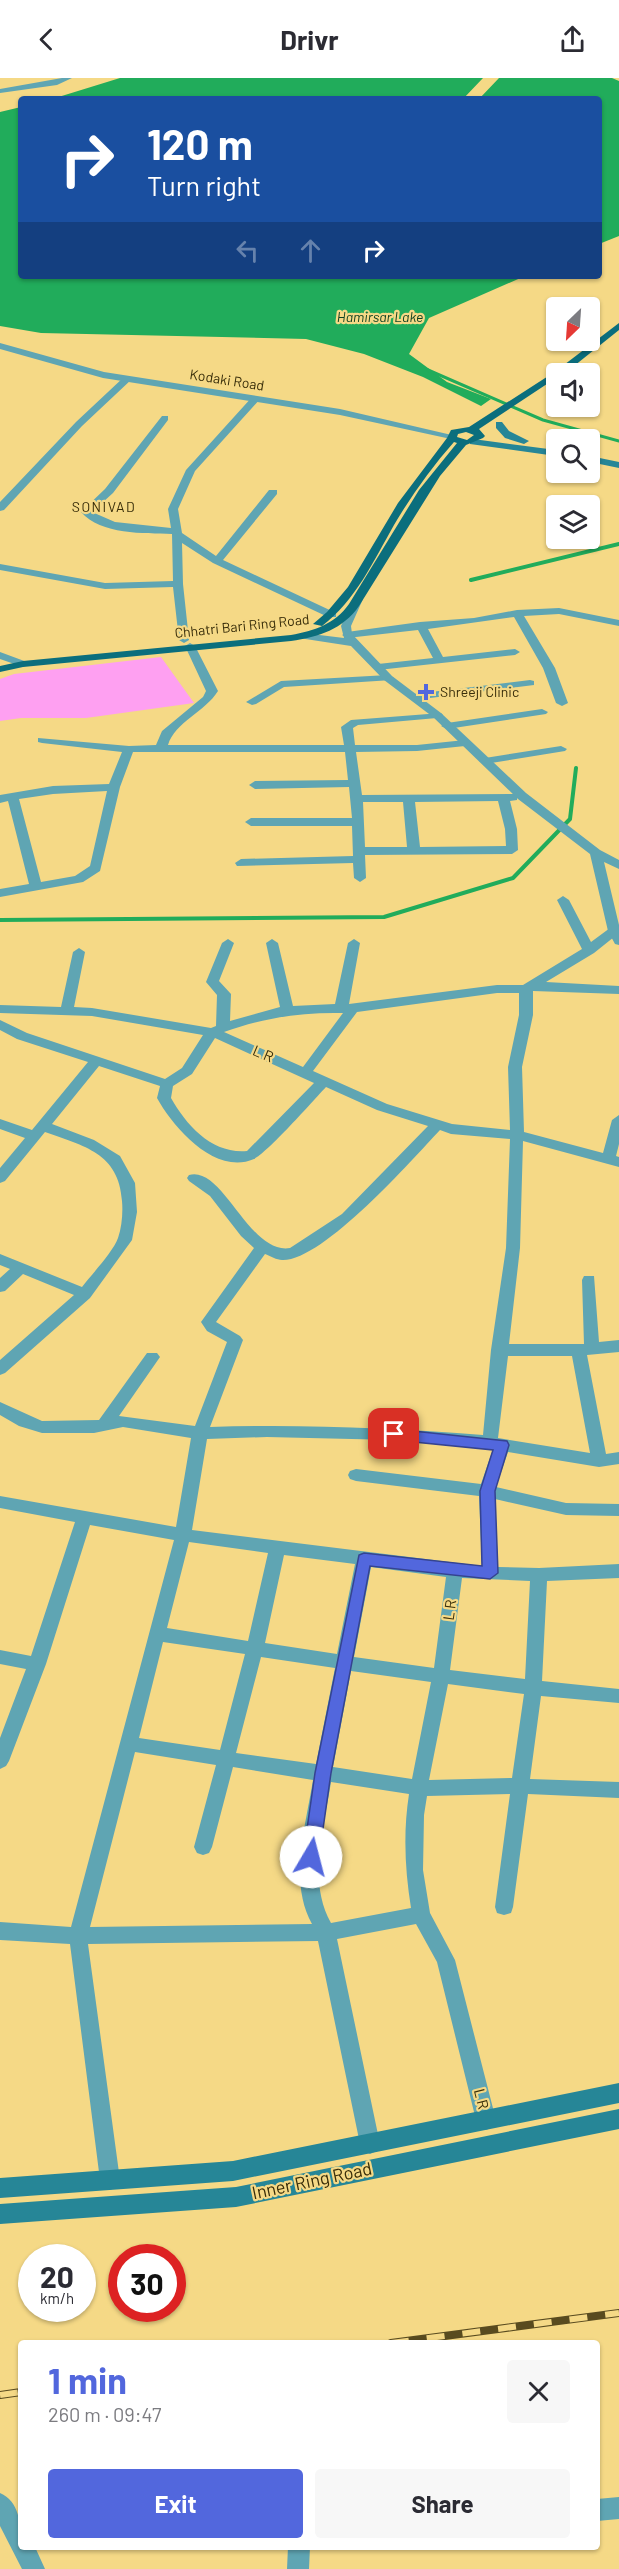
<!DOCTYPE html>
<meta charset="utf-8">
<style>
body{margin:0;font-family:Barlow,sans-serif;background:#f7f7f7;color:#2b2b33;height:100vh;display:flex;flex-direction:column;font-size:22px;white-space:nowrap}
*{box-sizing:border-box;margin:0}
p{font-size:20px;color:#7c7c81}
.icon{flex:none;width:33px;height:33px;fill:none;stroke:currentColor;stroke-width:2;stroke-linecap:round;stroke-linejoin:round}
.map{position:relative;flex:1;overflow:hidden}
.sheet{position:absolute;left:18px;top:2262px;width:582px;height:210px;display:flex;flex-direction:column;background:#fff;border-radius:6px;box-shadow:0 2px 4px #0004}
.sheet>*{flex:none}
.banner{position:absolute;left:18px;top:18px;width:584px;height:183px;border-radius:6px;box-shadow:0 2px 4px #0004;background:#1a4fa0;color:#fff;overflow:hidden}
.needle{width:39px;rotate:205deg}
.controls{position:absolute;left:546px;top:219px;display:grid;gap:12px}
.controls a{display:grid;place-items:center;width:54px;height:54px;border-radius:6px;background:#fff;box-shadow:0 2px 4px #0004;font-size:30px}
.speed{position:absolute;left:18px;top:2166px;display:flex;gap:12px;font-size:30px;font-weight:700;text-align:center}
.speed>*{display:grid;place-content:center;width:78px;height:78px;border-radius:50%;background:#fff;box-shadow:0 2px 4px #0004;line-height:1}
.speed small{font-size:15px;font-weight:400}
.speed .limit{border:9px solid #d22;background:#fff;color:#111}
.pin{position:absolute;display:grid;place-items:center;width:51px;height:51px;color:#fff;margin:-26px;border-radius:12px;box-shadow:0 3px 9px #0006}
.me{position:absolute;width:66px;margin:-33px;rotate:8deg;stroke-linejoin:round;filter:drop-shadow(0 0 4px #0008)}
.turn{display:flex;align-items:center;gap:21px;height:126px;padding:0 30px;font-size:27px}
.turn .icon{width:78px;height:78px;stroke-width:2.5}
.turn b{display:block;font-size:42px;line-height:51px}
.lanes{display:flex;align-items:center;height:57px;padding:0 30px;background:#0003;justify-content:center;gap:30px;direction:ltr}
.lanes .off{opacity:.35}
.round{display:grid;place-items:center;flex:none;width:63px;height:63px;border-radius:6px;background:#f7f7f7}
.summary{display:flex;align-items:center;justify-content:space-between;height:102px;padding:0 30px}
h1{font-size:36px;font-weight:700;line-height:45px;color:#5267dd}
.cta{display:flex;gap:12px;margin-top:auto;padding:12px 30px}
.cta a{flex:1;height:69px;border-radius:6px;background:#5267dd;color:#fff;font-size:24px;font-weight:700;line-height:69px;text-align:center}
.cta a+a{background:#f7f7f7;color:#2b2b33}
header{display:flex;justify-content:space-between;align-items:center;height:78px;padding:0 30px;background:#fff;font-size:27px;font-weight:700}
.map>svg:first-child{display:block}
.green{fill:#fea0f1}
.water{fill:#21ac5b}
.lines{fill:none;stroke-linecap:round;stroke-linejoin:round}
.stream-far1{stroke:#21ac5b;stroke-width:3}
.stream{stroke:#21ac5b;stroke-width:4}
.minor{fill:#5fa5b3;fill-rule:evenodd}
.tertiary{fill:#5fa5b3;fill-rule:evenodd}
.secondary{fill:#268697;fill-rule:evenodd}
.primary{fill:#0b6e7d;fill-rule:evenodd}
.rail-casing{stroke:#594b1f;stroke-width:8}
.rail{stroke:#f5d986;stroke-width:6;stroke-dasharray:18;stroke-linecap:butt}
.route{fill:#5267dd;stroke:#354390;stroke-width:1.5}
.poi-dot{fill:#5267dd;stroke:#f5d986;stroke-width:2}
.labels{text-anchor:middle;stroke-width:4.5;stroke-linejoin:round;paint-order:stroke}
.far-water-label{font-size:14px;font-style:italic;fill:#0c3f20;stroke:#f5d986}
.far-street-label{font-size:14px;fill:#382d09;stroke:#f5d986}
.far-neighbourhood-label{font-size:14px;letter-spacing:1.5px;fill:#382d09;stroke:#f5d986}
.far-poi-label{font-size:14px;fill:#382d09;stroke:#f5d986;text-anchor:start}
.street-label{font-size:15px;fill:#382d09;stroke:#f5d986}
.near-street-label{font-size:18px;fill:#382d09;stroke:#f5d986}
</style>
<header><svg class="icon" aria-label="back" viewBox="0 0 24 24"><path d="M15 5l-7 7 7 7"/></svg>Drivr<svg class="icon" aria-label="share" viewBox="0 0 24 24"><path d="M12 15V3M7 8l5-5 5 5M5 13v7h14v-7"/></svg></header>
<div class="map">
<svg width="619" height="2491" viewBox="0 0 619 2491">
<rect width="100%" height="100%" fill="#f5d986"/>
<path class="green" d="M161 579 194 625 86 640H21L0 643V601L14 596Z"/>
<path class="water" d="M120 0H483L463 21H52Z
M499 0H612L619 3V158L599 166 598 21H479Z
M21 29V198H525L429 240 409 276 447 304 491 321 481 328 423 299 364 276 306 261 41 255 0 248V34Z"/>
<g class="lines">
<path class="stream-far1" d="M428 292 543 342 619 363"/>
<path class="stream" d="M471 502 619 466
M0 842 384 839 513 800 570 741 576 690"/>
<path class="minor" d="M124 299 132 301 82 348 4 432 0 433V424L76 344Z
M253 318 261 320 195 393 178 431 182 455 216 478 269 412H277V416L223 482 336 535V539H328L213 485 182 465 183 506 189 562 184 565 179 562 173 509 105 511 0 492V486L105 505 173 503 172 456C144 455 101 457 81 434L105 411 162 338H168V342L113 415 92 434 115 444 171 450 168 431 186 392Z
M559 530 619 542V548L559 536 524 538 555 590 568 625 562 628 556 625 543 590 514 539 428 551 443 579 515 571 520 574 515 577 378 592 372 589 378 586 433 580 418 552 347 560 342 557 347 554 420 544 474 540 517 532Z
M190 565 195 568 218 613C205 634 175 644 168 667H344L341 649 351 642 441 635 443 637 437 640 358 647 353 650 355 667H417L465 662 471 665 465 668 417 673 356 674 362 717 517 716V722L510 723 517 751 518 772 512 776 365 777 366 800 360 804 354 800 353 785 237 788 235 785 241 781 353 778 352 748H251L245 744 251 740H352L349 709 255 711 249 707 255 703 348 702 345 674H133L120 709 100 793 83 804 0 819V811L29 806 8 723 0 725V717L53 708 109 706 122 674 42 665 38 664V660L129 668 156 667 162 653 203 619 206 613 185 568ZM107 713 90 788 75 798 41 804 19 721 53 716ZM498 723 505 751 506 768 420 769 415 724ZM363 724H403L407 769H365Z
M388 597 394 600 392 602 284 609 256 626 252 627 246 624 281 603Z
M530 602 534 603V607L414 622 408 619 414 616Z
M542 631 548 634 546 636 447 651 441 648 447 645Z
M561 668 567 671 565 673 485 686 479 683 485 680Z
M563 818 569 822 591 864 610 850H618L619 855 594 875 546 904 619 908V916L533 913V937L522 989 524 1054 603 1075 612 1042 619 1037V1066L616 1078 619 1079V1089L523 1063 520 1170 509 1266H584L582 1202 584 1198H594L599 1264 619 1262V1274L587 1277 606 1376 619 1374V1386L599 1389 508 1374 496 1409 566 1425 619 1426V1438L566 1437 495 1421 498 1489 539 1490 619 1486V1500L547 1503 542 1603 619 1611V1625L541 1618 530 1701 619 1704V1720L528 1716 513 1829 511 1835 504 1837 497 1835 495 1829 510 1716 427 1718 424 1737 423 1792 430 1835 455 1882 496 2042 493 2049 486 2052 479 2049 476 2042 437 1884 416 1846 337 1861 380 2066 377 2073 370 2076 363 2073 360 2066 318 1863 88 1866 120 2102 117 2109 110 2112 103 2109 100 2102 70 1866 0 1862V1844L71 1849 174 1462 90 1447 46 1586 9 1683 6 1688 0 1691V1660L26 1591 0 1586V1572L31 1578 75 1444 0 1430V1418L176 1449 191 1360 123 1349 94 1355H42L19 1348 0 1337V1324L42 1343 99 1342 147 1275H157L160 1279 119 1338 195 1348 227 1264 207 1253 201 1244 254 1170 241 1158 210 1118 189 1103 187 1100 189 1097C223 1087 249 1177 290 1170L342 1136 428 1048 377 1032 326 1009C313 1023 267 1075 254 1081 215 1098 173 1049 157 1020L160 1008 99 988 52 1046 94 1062 120 1078 135 1105 137 1134 132 1162 90 1220 5 1295 0 1297V1282L74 1217 23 1196 5 1213 0 1214V1200L10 1191 0 1187V1176L82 1209C92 1196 113 1174 118 1160 122 1149 123 1134 122 1123 119 1075 84 1068 45 1054L5 1103 0 1105V1090L25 1060 0 1051V1041L32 1052 88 984 17 961 0 952V942L27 955 165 1001 182 990 203 957 92 938 0 935V927L61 929 73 874 79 870 85 874 74 929 92 930 211 950 216 948 217 917 206 904 222 865 228 861 234 865 219 903 231 916 230 943 280 929 266 865 272 861 278 865 293 928 335 926 348 865 354 861 360 865 349 926 497 907H523L582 871 557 822ZM497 915H519V937L508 989 510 1052 452 1046 387 1026 313 993 357 934ZM343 935 303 989 224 954C264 940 301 934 343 935ZM215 960 314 1005 247 1073C212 1076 187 1048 171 1020L173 1008 192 996ZM440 1052 451 1056 510 1061 506 1170 491 1272 483 1357C392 1350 301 1346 210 1349L243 1262 240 1258 216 1244 265 1176C270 1178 277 1182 282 1182 322 1184 412 1082 440 1052ZM508 1278H572L590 1375 498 1360ZM267 1359 394 1362 493 1371 481 1406 356 1391 350 1393 348 1397 350 1401 356 1403 479 1418 482 1488 192 1452 207 1361ZM189 1464 268 1475 248 1563 167 1550ZM284 1477 355 1486 337 1576 265 1565ZM371 1489 446 1499 434 1590 354 1579ZM462 1500 530 1503 525 1601 450 1592ZM163 1564 245 1576 220 1672 139 1660ZM261 1579 335 1590 316 1686 236 1675ZM351 1593 431 1604 412 1701 333 1689ZM448 1606 524 1616 512 1700 429 1702ZM135 1674 216 1687 194 1769 197 1775 203 1777 209 1775 212 1769 233 1689 313 1702C306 1747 288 1803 312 1846L90 1849ZM331 1704 409 1716C403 1755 405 1792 411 1830L331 1845C307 1802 324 1750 331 1704Z
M0 2415C21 2424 21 2450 21 2469H35L45 2491H22L0 2448Z
M619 2419V2441L597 2443V2421Z
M288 2469H310L309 2491H287Z"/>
<path class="tertiary" d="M62 0H72L57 7 0 15V11Z
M0 265 104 294 340 331 456 358 451 361 340 337 103 300 0 271Z
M354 519 363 521 351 548 352 556 392 598 441 635 526 715 600 772 619 782V791L604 784 619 847V867L615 866 608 853 590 776 518 721 433 639 384 602 351 568 299 560 298 558 303 555 344 560 341 548Z
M0 574 27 584 29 586 23 589 0 581Z"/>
<path class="secondary" d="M496 344H502L509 353 529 363 524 366 505 360 496 350Z
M473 361 556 372V378L470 366V362Z
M590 378 619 384V390L590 384Z
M619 2005V2025L233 2103 0 2120V2100L233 2083Z
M619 2031V2051L236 2129 0 2146V2126L236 2109Z"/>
<path class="primary" d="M619 245V252L564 296H556V300L479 351 485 358 483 360 466 367 440 398 359 528C343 551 319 559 291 563L23 589 0 594V588L23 583 291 557C314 553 335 546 349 526L419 412 457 365 454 364C431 390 411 418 394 447 373 484 356 522 322 548L313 546 327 534 348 509 398 425 447 360 451 352 469 349 556 293ZM466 354 474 357 467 362 457 359 458 356Z"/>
<defs>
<path id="rail" d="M391 2265 619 2235
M0 2317 21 2314"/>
</defs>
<use href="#rail" class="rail-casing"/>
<use href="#rail" class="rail"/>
</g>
<path class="route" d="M394 1351 507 1363 509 1367 495 1413 498 1495 490 1501 370 1488 331 1695 319 1779 317 1784 311 1786 305 1784 303 1779 315 1695 359 1477 364 1475 482 1488 480 1413 493 1372 394 1362 387 1356Z"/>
<path class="poi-dot" d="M423 605h6v6h6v6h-6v6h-6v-6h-6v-6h6z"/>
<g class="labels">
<g class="far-water-label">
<text x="380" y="244">Hamirsar Lake</text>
</g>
<g class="far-street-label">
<text transform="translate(227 302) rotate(9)" y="5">Kodaki Road</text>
<text transform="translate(242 548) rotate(-6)" y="5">Chhatri Bari Ring Road</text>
</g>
<g class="far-neighbourhood-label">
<text x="104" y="434">SONIVAD</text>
</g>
<g class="far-poi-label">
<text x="440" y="619">Shreeji Clinic</text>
</g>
<g class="street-label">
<text transform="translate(263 976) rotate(23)" y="5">L R</text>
<text transform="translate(450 1532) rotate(-82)" y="5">L R</text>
<text transform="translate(481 2021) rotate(76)" y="5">L R</text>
</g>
<g class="near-street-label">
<text transform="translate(312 2103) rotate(-12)" y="6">Inner Ring Road</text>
</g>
</g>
</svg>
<div class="controls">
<a><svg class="needle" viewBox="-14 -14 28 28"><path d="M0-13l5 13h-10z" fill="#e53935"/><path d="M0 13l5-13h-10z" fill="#7c7c81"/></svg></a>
<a><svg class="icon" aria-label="sound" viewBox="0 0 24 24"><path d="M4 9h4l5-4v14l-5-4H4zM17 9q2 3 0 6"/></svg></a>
<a><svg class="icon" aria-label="search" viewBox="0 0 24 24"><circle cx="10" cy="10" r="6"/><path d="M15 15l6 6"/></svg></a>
<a><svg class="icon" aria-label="layers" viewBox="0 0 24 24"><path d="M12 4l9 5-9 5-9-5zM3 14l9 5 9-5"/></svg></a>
</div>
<div class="speed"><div>20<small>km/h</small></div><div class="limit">30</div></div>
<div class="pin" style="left:394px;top:1356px;background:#d93025"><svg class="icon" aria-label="arrive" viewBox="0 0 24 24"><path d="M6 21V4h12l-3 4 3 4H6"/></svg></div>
<svg class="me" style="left:311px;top:1779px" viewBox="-20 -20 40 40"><circle r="19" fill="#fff"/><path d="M0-13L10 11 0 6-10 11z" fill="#5267dd"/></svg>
<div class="banner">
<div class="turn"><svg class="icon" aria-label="right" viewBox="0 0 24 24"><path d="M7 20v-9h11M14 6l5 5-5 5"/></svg><div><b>120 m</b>Turn right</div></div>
<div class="lanes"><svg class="icon off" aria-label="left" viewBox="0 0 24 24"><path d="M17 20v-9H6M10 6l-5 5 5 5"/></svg><svg class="icon off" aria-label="ahead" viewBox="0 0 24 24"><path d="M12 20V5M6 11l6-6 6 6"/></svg><svg class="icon" aria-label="right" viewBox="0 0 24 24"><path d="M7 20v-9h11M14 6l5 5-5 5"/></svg></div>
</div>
<section class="sheet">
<div class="summary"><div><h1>1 min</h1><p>260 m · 09:47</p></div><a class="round"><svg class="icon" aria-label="close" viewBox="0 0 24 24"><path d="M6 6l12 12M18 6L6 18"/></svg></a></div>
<div class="cta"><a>Exit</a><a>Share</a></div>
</section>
</div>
